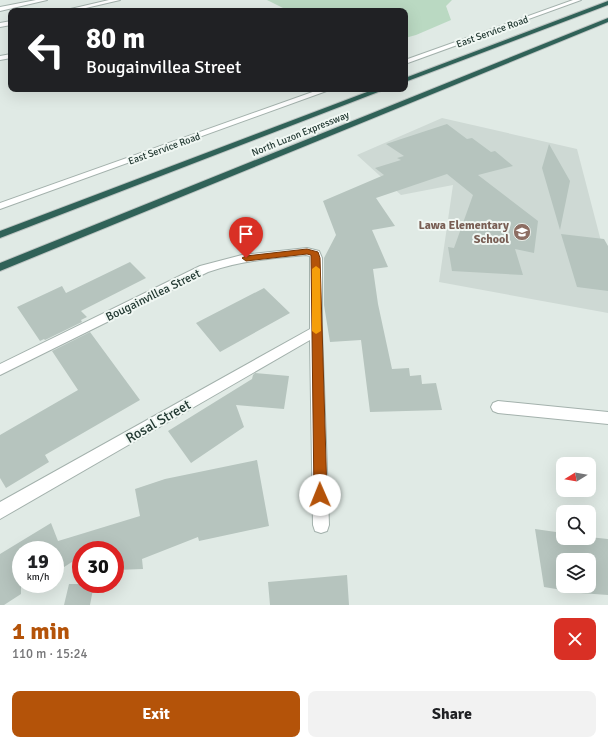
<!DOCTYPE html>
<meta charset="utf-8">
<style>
body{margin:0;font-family:Signika,sans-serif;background:#f2f2f2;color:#202124;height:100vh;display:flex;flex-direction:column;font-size:15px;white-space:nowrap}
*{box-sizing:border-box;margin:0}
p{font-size:13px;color:#757577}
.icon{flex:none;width:22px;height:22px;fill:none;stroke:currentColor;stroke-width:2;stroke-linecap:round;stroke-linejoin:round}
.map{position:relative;height:605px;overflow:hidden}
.side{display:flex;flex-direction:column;background:#fff;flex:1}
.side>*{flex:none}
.guide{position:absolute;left:8px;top:8px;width:400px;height:84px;border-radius:8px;box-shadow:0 4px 16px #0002;background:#202124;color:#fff;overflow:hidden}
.needle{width:26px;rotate:259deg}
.controls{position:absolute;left:556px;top:457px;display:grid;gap:8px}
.controls a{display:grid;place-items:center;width:40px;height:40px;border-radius:8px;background:#fff;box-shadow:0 4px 16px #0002;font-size:20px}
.speed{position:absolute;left:12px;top:541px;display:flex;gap:8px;font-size:20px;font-weight:700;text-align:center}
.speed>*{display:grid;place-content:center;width:52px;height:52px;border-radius:50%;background:#fff;box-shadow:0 4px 16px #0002;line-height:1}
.speed small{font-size:10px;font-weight:400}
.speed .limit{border:6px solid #d22;background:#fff;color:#111}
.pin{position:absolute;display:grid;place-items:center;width:34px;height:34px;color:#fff;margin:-41px -17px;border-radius:50% 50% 50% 0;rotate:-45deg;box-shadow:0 0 4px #0007}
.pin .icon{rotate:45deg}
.me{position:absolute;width:44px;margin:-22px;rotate:359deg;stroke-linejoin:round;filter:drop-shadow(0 0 3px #0008)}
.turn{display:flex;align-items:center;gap:14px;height:84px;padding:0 12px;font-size:18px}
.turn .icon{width:52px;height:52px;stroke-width:2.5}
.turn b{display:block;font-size:28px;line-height:34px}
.round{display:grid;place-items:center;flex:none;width:42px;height:42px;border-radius:8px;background:#f2f2f2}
.head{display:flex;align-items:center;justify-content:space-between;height:68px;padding:0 12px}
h1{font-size:24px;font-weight:800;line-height:30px;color:#b45309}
.cta{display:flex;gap:8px;margin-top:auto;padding:8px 12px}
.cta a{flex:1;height:46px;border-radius:8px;background:#b45309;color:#fff;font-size:16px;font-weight:800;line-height:46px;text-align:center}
.cta a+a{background:#f2f2f2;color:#202124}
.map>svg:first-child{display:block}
.built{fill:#ced9d4}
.green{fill:#bad9c2}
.building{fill:#b6c4be;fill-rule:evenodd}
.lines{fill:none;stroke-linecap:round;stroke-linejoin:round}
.minor-casing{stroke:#a3b1ac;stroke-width:2}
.highway-casing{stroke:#bdc4c2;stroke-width:2}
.minor{fill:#fff;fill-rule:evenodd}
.highway{fill:#306258;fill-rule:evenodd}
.route{fill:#b45309;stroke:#753606}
.slow{fill:#f59e0b}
.labels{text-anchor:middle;stroke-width:4;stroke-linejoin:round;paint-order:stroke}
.far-street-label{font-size:10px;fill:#223932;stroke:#f0f7f3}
.education-label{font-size:12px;font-weight:bold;fill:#785e54;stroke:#f0f7f3;text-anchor:end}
.street-label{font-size:12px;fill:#223932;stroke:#f0f7f3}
.near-street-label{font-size:14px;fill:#223932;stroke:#f0f7f3}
</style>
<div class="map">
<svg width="608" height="605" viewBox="0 0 608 605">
<rect width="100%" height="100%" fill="#e0eae5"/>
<path class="built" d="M442 118 577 149 608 268V313L439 282 453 185 401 195 357 155Z"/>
<path class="green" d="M267 0H452L446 6 451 20 416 35 405 38V11H289Z"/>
<path class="building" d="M447 124 467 139 472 138 491 152 495 151 513 166 478 175 538 221 534 253 515 249 523 275 452 271 448 247 454 248 473 195 447 174 376 198 395 226 372 230 388 267 373 269 378 304 392 369 409 368 410 376 421 375 422 384 436 383 442 410 370 412 361 340 330 342 324 305V258L336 235 323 201 384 175 375 168 401 160 397 158 404 156 386 144Z
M549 144 570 181 560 230 542 168Z
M561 234 604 239 608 246V291L577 287Z
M130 262 146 278 81 311 87 317 81 320 82 322 45 340 44 339 40 341 17 307 62 286 66 293Z
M264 288 290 313 220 352 196 323Z
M90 332 140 400 45 455 49 462 6 488 0 478V435L78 390 52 351Z
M255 373 289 376 284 409 236 405 244 427 191 463 168 431 252 379 253 375Z
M257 460 269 526 199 541 198 537 142 559 143 569 115 570V550H81V556L55 573V550H21V594L4 605H0V554L51 523 58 541 68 538 140 516 135 489 165 479Z
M535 529 563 533V538H589V537L608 539V595L580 593 544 587ZM563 560H589V586H563Z
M347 575 349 605H270L268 582Z
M69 584H94L90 605H64Z"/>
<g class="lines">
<defs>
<path id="minor" d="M36 0H47L0 11V7Z
M109 0H120L73 11H62Z
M573 0H581L405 64V60Z
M11 21V25L0 27V23Z
M11 54V58L0 60V56Z
M321 89H332L0 209V203Z
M307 248 319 251 322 258V331L329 525 327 531 321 533 315 531 313 525 310 340 0 519V502L310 329V256L306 255C273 258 240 261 208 272L0 375V364L200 266 242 255Z
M498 401 608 412V424L498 413 493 411 491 407 493 403Z"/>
<path id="highway" d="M608 1V5L405 82V78Z
M608 18V22L0 271V263Z
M375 89H386L0 238V231Z"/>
</defs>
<use href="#minor" class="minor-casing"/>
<use href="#highway" class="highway-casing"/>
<use href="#minor" class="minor"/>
<use href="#highway" class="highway"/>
</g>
<path class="route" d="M307 249 318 252 320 258 327 495 325 500 320 501 316 500 314 495 311 255 307 254 246 261 242 258 246 256Z"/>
<path class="slow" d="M316 266 320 269 321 331 316 334 312 331V269Z"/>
<defs>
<symbol id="school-disc" viewBox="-11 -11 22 22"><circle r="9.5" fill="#8d6e63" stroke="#f0f7f3"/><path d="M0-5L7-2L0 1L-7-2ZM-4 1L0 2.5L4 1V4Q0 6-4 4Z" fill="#fff"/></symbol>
</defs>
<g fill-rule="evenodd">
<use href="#school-disc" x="512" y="222" width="20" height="20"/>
</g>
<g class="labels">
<g class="far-street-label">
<text transform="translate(492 31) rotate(-20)" y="4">East Service Road</text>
<text transform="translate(300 133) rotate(-22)" y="4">North Luzon Expressway</text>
<text transform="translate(164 148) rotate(-20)" y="4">East Service Road</text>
</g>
<g class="education-label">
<text x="509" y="229">Lawa Elementary<tspan x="509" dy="14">School</tspan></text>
</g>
<g class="street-label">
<text transform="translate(153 295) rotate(-26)" y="4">Bougainvillea Street</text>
</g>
<g class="near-street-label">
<text transform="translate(158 421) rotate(-30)" y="5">Rosal Street</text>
</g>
</g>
</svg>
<div class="controls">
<a><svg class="needle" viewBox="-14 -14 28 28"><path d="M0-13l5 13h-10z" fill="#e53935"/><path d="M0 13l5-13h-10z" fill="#757577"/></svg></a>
<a><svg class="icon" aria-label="search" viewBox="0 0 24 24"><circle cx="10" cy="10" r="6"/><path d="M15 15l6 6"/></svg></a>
<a><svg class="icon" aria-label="layers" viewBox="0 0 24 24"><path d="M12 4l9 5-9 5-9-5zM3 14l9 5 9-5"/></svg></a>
</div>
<div class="speed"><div>19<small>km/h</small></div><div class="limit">30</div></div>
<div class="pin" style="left:246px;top:258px;background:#d93025"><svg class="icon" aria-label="arrive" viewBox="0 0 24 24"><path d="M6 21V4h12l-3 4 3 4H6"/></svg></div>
<svg class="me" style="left:320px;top:495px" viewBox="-20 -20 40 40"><circle r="19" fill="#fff"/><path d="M0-13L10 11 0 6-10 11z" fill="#b45309"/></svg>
<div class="guide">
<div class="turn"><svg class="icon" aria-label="left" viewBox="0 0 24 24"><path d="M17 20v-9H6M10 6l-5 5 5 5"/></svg><div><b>80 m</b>Bougainvillea Street</div></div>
</div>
</div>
<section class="side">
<div class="head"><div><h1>1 min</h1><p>110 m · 15:24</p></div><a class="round" style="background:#d93025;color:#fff"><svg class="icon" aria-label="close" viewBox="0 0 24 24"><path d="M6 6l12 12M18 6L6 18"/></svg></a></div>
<div class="cta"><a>Exit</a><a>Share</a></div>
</section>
